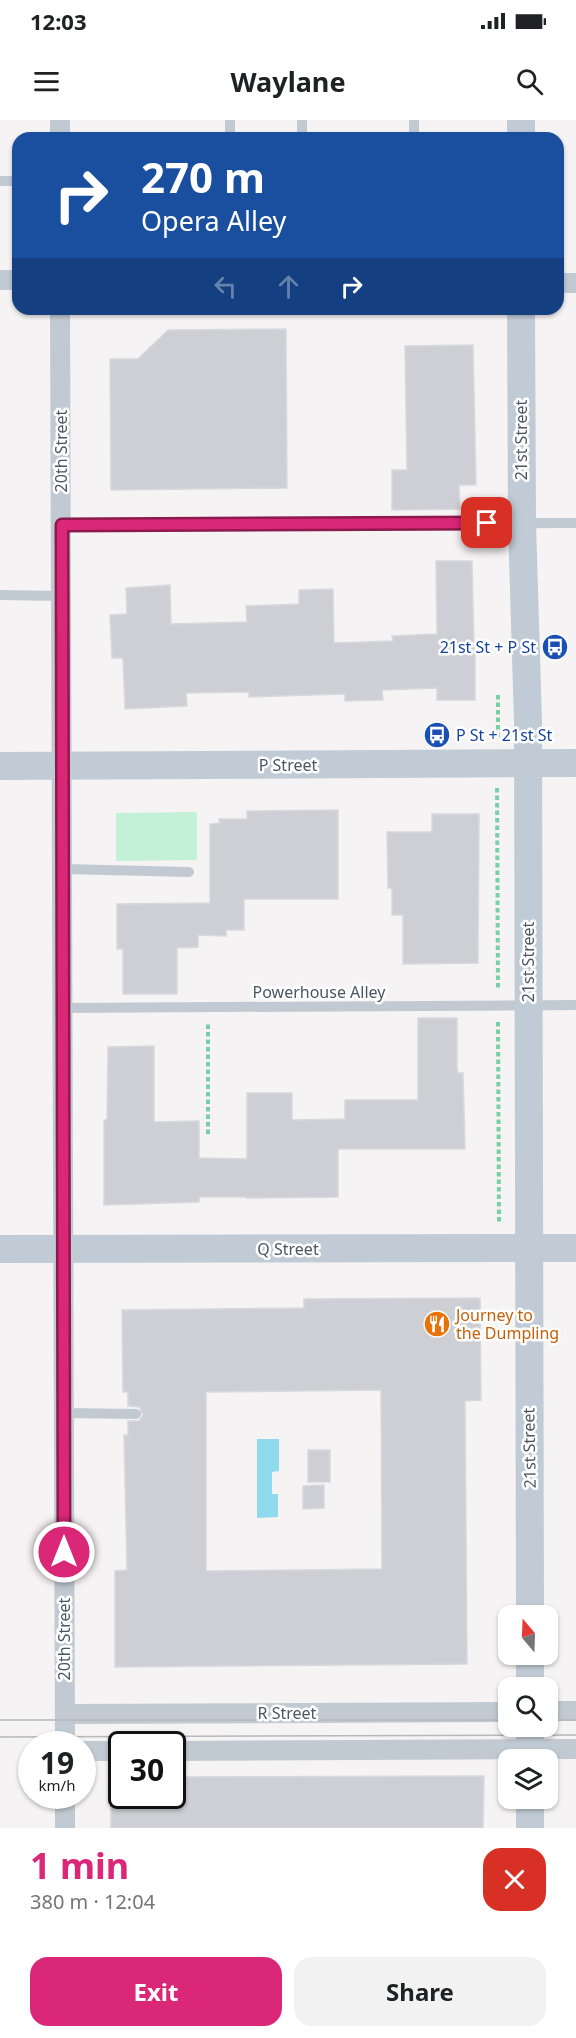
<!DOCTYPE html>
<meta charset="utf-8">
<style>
body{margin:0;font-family:"Noto Sans",sans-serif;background:#f2f2f2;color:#202124;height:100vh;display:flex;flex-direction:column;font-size:22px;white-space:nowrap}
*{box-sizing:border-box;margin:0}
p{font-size:20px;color:#757577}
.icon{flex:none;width:33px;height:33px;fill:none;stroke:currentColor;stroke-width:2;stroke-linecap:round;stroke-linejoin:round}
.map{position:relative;height:1708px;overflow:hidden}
.details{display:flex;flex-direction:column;background:#fff;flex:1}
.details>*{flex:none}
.top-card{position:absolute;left:12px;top:12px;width:552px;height:183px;border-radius:18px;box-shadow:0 2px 4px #0004;background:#1a4fa0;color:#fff;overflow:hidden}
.needle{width:39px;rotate:341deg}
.buttons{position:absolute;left:498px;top:1485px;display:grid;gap:12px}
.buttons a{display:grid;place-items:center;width:60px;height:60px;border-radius:12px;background:#fff;box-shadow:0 2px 4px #0004;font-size:30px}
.speed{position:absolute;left:18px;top:1611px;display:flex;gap:12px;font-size:30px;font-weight:700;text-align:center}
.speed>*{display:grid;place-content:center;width:78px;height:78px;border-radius:50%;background:#fff;box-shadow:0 2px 4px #0004;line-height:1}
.speed small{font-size:15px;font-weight:400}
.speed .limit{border:3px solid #111;border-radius:9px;background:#fff;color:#111}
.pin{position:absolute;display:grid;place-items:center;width:51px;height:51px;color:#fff;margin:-26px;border-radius:12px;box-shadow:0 3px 9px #0006}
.me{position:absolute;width:66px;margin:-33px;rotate:0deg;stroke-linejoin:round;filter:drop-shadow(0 0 4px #0008)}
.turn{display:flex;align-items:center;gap:21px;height:126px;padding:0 30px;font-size:27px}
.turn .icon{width:78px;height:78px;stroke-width:2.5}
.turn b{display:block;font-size:42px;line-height:51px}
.lanes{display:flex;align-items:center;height:57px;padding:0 30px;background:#0003;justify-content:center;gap:30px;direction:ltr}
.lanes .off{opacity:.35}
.round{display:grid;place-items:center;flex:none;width:63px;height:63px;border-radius:18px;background:#f2f2f2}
.summary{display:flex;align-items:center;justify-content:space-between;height:102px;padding:0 30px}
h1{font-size:36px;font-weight:700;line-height:45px;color:#db2777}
.cta{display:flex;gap:12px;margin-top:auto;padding:12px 30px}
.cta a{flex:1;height:69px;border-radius:18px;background:#db2777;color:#fff;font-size:24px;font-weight:700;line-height:69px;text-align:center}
.cta a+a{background:#f2f2f2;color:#202124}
.status{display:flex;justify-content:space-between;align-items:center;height:42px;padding:0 30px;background:#fff;direction:ltr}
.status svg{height:16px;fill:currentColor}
header{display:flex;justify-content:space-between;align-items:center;height:78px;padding:0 30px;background:#fff;font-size:27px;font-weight:700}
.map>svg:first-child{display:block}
.green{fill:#c3f1d5}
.water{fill:#90daee}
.building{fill:#cdcfd5;stroke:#d7d9de;stroke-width:1.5;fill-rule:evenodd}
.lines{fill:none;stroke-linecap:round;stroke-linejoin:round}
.path{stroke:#7ad0a6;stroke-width:4;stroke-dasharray:4.5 3;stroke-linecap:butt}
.lane{stroke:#c1cad2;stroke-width:10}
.street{stroke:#c1cad2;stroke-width:20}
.secondary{stroke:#c1cbd6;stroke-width:28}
.tram{stroke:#b5b8bd;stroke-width:1.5}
.route-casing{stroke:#8e194d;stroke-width:15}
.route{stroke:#db2777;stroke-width:10}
.labels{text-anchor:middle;stroke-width:5;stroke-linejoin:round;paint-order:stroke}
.street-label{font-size:16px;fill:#4a5661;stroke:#fff}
.transit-label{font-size:16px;fill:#164399;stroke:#fff;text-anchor:end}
.food-label{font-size:16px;fill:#c56008;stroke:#fff;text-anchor:start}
</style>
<div class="status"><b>12:03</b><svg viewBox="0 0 49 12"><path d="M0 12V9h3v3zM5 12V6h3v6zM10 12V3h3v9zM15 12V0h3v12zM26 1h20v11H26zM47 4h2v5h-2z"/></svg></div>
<header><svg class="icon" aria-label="menu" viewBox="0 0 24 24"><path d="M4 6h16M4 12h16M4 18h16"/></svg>Waylane<svg class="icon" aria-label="search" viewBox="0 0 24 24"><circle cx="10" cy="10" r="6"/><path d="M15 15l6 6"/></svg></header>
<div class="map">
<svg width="576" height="1708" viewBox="0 0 576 1708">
<rect width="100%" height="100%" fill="#f5f3f3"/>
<path class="green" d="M197 692V740L116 741V693Z"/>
<path class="water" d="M257 1319H279V1351L272 1352V1374H278V1397L257 1398Z"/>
<path class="building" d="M286 209 287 368 111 370 110 239H138L168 210Z
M473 225 476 365H459L460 389 392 390V350H407L405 226Z
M436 441H472L474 528H475V580H437V568L382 570 383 580 345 581V574L249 577V572L186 573 187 586 125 589 123 538H112L110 495 127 494 126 468 170 465 171 504 247 502 246 486 299 484V470L333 469 334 523 393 521 392 516 437 514Z
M338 690V779H244V810H226V816L198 815V827L177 828V874H123V829H117V784L210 783V704L220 703 219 699H247V691Z
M432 694H479L478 843 403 844V795H392V768H388L387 712H432Z
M418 898H457V948L458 953H463L465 1029H338V1077L246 1078V1077H199V1082L104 1085V1000H107L108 927 154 926V1002L199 1001V1038L247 1039V973H292V1000L345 999V980H418Z
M480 1178 481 1280 465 1281 467 1544 115 1547V1451L127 1450 124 1315H128V1301H139L143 1295 139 1287 128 1286V1272H123L122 1190 304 1188V1179ZM381 1270 382 1449 206 1451V1272Z
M308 1330H330V1362H308Z
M324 1365V1388L303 1389V1366Z
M484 1656 483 1708H111V1676H172V1657Z"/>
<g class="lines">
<path class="path" d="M498 575V619
M497 668 498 868
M498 902 499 1102
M208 1014V903
M503 1530V1501
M502 1651 503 1673"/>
<path class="lane" d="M230 0V11
M302 18V0
M414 18V0
M0 61H18
M62 405 576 403
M0 475 62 476
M63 749 189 752
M63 888 576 885
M64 1293 136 1294"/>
<path class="street" d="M60 18V0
M0 160H18
M558 163H576
M60 189 65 1624
M548 1591H576
M65 1594 508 1592
M82 1631H122
M172 1631 576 1629
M65 1676V1708"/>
<path class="secondary" d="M521 0V18
M521 189 522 403 528 603 530 1496
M0 646 576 643
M0 1129 576 1128
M530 1534V1568
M530 1606V1640
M530 1678V1708"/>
<path class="tram" d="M0 1600H508
M548 1600H576
M0 1617 576 1615"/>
</g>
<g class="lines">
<defs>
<path id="route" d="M64 1432 62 405 487 403"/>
</defs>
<use href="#route" class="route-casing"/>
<use href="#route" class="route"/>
</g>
<defs>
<symbol id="bus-disc" viewBox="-11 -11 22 22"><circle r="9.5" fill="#1a4fb4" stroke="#fff"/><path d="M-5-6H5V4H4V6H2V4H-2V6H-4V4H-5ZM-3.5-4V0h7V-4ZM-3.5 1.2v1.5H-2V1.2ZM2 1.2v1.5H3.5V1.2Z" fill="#fff"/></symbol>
<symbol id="restaurant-disc" viewBox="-11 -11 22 22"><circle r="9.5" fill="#e8710a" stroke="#fff"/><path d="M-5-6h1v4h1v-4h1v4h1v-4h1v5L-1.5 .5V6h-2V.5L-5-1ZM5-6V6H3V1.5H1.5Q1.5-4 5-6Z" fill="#fff"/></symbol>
</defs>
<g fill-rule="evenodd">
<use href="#bus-disc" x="540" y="512" width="30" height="30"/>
<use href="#bus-disc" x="422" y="600" width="30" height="30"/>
<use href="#restaurant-disc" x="422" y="1189" width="30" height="30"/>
</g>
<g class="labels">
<g class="street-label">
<text transform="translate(521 320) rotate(-90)" y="6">21st Street</text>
<text transform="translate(61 331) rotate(-90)" y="6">20th Street</text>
<text x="288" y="651">P Street</text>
<text transform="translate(528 842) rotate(-90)" y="6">21st Street</text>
<text x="319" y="878">Powerhouse Alley</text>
<text x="288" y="1135">Q Street</text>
<text transform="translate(529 1328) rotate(-91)" y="6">21st Street</text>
<text transform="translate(64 1519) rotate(-90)" y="6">20th Street</text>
<text x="287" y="1599">R Street</text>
</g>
<g class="transit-label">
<text x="536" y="533">21st St + P St</text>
<text x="456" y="621" text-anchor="start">P St + 21st St</text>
</g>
<g class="food-label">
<text x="456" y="1201">Journey to<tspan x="456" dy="18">the Dumpling</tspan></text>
</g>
</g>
</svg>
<div class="buttons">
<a><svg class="needle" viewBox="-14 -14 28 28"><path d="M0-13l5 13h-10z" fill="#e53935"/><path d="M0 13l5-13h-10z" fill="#757577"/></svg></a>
<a><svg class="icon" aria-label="search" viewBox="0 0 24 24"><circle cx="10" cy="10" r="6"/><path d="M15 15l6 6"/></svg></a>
<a><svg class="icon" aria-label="layers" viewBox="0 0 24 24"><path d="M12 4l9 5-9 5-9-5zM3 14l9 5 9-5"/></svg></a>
</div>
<div class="speed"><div>19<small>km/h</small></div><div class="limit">30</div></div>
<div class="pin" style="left:487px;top:403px;background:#d93025"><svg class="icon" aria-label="arrive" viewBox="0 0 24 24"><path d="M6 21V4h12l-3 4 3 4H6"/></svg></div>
<svg class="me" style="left:64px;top:1432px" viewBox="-20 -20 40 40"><circle r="17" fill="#db2777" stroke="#fff" stroke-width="3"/><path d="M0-11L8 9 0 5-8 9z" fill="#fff"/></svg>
<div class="top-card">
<div class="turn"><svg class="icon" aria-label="right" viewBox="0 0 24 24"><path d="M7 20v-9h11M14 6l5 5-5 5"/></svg><div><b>270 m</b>Opera Alley</div></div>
<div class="lanes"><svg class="icon off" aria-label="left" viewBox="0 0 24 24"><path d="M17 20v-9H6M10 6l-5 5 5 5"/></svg><svg class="icon off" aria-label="ahead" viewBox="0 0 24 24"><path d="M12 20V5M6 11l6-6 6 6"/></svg><svg class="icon" aria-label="right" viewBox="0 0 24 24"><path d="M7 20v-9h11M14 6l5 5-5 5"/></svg></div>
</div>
</div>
<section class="details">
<div class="summary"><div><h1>1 min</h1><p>380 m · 12:04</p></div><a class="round" style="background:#d93025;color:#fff"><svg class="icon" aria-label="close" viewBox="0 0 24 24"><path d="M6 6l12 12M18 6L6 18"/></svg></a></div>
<div class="cta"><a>Exit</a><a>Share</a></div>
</section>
